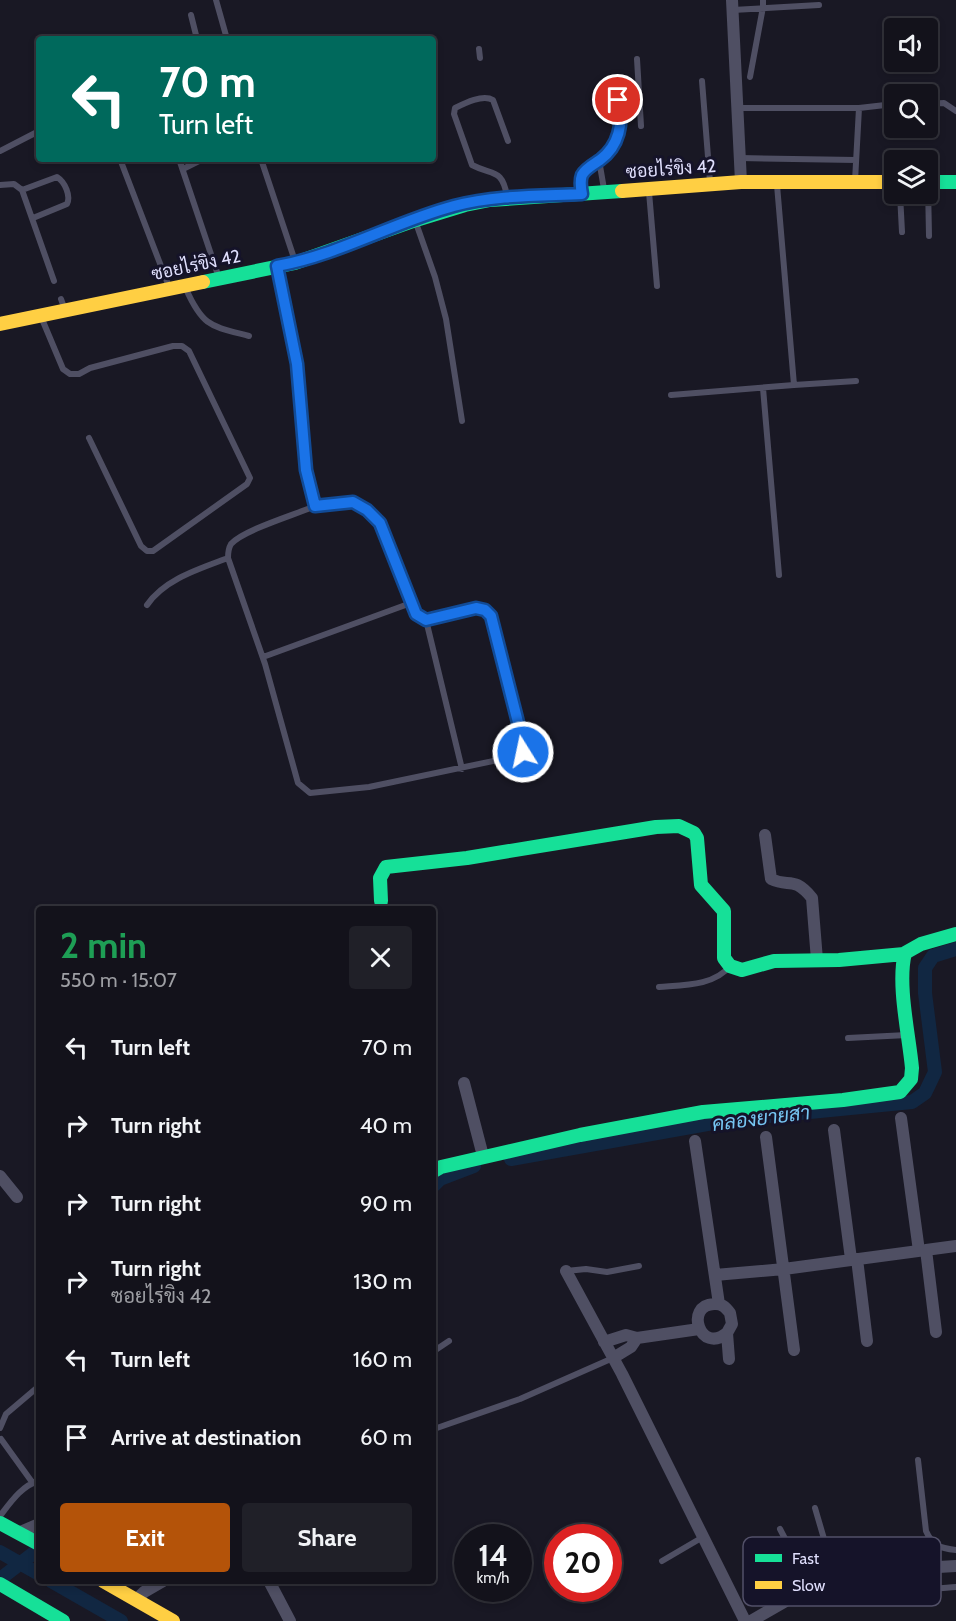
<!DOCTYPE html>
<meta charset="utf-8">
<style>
body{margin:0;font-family:Cabin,Sarabun,sans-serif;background:#202028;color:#f1f3f6;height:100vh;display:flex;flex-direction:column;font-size:22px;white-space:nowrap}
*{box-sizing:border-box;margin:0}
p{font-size:20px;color:#9d9ea3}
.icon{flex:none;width:33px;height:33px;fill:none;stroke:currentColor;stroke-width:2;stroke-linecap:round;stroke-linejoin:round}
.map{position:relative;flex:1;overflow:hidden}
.details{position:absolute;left:36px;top:906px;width:400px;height:678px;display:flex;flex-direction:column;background:#13121b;border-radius:6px;box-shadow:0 3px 9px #0003,0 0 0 2px #32323a}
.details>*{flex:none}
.top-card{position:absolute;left:36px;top:36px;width:400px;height:126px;border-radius:6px;box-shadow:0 3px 9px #0003,0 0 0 2px #32323a;background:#00695c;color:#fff;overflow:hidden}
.fabs{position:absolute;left:884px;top:18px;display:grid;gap:12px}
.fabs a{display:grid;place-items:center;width:54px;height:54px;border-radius:6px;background:#13121b;box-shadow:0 3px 9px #0003,0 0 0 2px #32323a;font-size:30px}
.speed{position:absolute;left:454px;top:1524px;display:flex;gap:12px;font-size:30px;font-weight:700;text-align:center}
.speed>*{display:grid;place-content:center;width:78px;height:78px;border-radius:50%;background:#13121b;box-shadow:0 3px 9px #0003,0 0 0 2px #32323a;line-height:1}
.speed small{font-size:15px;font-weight:400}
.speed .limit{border:9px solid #d22;background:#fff;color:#111}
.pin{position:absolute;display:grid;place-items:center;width:51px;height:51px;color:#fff;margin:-26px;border:3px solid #fff;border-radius:50%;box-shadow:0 2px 6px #0007}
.me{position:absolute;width:66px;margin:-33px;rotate:350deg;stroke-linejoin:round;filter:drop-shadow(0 0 4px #0008)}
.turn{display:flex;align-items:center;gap:21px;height:126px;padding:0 24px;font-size:27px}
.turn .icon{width:78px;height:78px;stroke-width:2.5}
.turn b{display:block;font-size:42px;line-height:51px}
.round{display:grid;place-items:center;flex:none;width:63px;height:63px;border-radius:6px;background:#202028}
.headline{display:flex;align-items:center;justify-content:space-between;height:102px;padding:0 24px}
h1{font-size:36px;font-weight:700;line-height:45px;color:#1e9e55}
.action{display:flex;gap:12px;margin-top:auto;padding:12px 24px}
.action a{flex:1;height:69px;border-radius:6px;background:#b45309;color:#fff;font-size:24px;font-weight:700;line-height:69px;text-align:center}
.action a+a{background:#202028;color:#f1f3f6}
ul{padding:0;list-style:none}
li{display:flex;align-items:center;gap:18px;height:78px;padding:0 24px}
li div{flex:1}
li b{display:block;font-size:22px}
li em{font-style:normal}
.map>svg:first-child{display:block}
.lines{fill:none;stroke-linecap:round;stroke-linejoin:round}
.canal{stroke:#112742;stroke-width:14}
.lane{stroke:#4f4f63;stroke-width:6}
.street{stroke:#4f4f63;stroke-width:12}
.fast{stroke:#16e098;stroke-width:14}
.slow{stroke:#ffcf43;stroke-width:14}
.route-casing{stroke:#114b97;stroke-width:15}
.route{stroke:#1a73e8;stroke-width:10}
.labels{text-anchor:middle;stroke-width:6;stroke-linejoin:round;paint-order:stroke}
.street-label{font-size:18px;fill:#dfdefc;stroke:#151329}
.water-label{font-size:20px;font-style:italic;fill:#76c5f2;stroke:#151329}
.key{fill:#151329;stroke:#525068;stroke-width:1.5}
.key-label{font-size:16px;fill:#dfdefc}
</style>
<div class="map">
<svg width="956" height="1621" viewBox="0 0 956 1621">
<rect width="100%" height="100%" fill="#191824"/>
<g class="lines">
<path class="canal" d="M511 1159 730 1120 912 1102 925 1093 935 1072 925 993V968L933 956 956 949
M434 1185 440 1179 474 1166
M0 1552 39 1574
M0 1579 39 1549
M51 1581 121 1621"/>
<path class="lane" d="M216 0 227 39
M733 10 819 5
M191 15 197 39
M479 49 480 58
M637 59 641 126
M750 77 763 7V0
M702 81 710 182
M927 104 944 103 956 111
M620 108 640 103
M737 108H859L855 181
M859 108 894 104
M0 151 39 131
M740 158 856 160
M120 159 169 287
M179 159 219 278
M261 159 295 261
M599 160 604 189
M183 169 203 159
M0 185 14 184 22 190 54 281
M777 185 794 385 856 381
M928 185 929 236
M22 190 57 177C65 182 71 196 67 204L33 218
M581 192V177C587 169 595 164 603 158 620 143 623 122 618 101
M649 192 657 286
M900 194 902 232
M507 196C502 168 493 176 472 165L454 114 455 108C465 103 483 94 493 100L508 141
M416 223 435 277 446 319 462 421
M278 269 297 364 306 470 315 506 353 502 367 510 380 523 416 614 426 620 476 608 485 610 491 616 524 745 523 752 517 756 369 787 310 793 298 783 265 664 228 558C228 553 228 549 231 544 243 530 297 514 315 506
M186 289C203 327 211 326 249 336
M61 299 65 310
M42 319 63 369 70 374H79L90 368 173 346H182L189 351 250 478 247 484 153 551H147L141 546 89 438
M763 388 779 575
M671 395 794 385
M147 605C165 579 199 569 228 558
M426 620 462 769
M263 657 411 603
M659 987C683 985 714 986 730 966
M848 1038 907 1035
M566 1271 586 1269 607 1272 639 1266
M434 1351 449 1341
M0 1428 6 1414 39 1386
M434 1429 520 1399 613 1358
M1 1439 32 1482
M918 1460 926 1531C933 1547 940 1548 956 1550
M815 1508 834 1573
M0 1516C10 1503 22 1485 39 1481
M780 1529 796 1560 813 1582
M662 1561 703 1537
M843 1575C875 1596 919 1590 956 1587"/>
<path class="street" d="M732 0 741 182
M765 835 771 879C789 888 793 875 812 898L817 960
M464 1083 483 1156
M901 1118 919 1251
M834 1130 851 1259
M766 1137 794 1350
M695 1141 719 1304
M0 1176 17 1197
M926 1250 936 1332
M857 1259 867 1341
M566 1271 622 1374 745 1621
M715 1275 784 1269 956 1246
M727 1333C700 1355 684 1305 714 1304 722 1303 726 1308 730 1313L732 1324 727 1333 729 1359
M604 1342 626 1335 637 1338 699 1329
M613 1358 631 1347 637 1338
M18 1533 39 1524
M269 1581 290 1621
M136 1600 144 1592 163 1581
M751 1621 784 1602 818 1579 834 1573 956 1566"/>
<path class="fast" d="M927 182H956
M203 282 295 263 416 220 465 205 490 200 622 191
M381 901 380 878 386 867 467 858 656 827 679 826 694 833 697 838 701 885 724 911V958L730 966 742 970 774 961 839 960 904 954
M434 1171 441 1167 580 1135 703 1112 843 1100 900 1092 911 1079 912 1068C909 1035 897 984 905 953L921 944 956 934
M0 1523 39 1544
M0 1584 63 1621"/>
<path class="slow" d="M622 191 741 182H894
M0 324 203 282
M103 1581 173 1621"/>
</g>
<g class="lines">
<defs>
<path id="route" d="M523 752 524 746 491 616 485 610 476 608 426 620 416 614 380 523 367 510 353 502 315 506 306 470 297 364 277 266C339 255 394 222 454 206 495 195 540 196 582 194 581 189 580 180 582 175 585 169 594 164 600 160 619 146 624 123 618 100"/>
</defs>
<use href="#route" class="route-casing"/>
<use href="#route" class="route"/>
</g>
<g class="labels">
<g class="street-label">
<text transform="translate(671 169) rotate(-4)" y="6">ซอยไร่ขิง 42</text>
<text transform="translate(196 265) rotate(-12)" y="6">ซอยไร่ขิง 42</text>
</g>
<g class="water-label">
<text transform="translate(761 1118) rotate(-7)" y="7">คลองยายสา</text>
</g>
</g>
<rect x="743" y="1537" width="198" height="69" rx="9" class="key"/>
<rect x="755" y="1554" width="27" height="8" fill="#16e098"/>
<rect x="755" y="1581" width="27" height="8" fill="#ffcf43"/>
<g class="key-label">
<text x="792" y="1564">Fast</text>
<text x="792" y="1591">Slow</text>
</g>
</svg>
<div class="fabs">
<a><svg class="icon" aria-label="sound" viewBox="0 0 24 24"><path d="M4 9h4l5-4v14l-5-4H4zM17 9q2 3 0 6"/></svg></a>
<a><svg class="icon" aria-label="search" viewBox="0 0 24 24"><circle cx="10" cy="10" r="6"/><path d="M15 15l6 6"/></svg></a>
<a><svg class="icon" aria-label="layers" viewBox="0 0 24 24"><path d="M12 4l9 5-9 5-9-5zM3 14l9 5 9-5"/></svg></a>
</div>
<div class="speed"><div>14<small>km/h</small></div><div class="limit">20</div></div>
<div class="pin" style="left:618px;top:100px;background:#d93025"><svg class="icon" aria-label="arrive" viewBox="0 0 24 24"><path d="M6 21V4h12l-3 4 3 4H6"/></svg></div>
<svg class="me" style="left:523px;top:752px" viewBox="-20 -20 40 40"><circle r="17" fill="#1a73e8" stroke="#fff" stroke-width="3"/><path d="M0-11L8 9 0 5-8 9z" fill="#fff"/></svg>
<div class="top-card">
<div class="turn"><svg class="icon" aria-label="left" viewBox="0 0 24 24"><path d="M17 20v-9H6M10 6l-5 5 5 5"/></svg><div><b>70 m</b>Turn left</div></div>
</div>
<section class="details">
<div class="headline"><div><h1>2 min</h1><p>550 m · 15:07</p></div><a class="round"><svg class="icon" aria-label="close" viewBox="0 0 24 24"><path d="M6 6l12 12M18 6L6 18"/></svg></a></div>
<ul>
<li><svg class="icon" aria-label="left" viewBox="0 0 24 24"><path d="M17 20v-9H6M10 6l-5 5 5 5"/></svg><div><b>Turn left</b></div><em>70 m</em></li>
<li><svg class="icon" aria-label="right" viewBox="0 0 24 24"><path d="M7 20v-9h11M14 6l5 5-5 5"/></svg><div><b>Turn right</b></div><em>40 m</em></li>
<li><svg class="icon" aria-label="right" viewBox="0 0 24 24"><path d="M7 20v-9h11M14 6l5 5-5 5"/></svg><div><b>Turn right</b></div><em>90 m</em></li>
<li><svg class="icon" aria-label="right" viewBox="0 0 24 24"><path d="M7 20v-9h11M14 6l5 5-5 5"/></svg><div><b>Turn right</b><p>ซอยไร่ขิง 42</p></div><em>130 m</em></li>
<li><svg class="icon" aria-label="left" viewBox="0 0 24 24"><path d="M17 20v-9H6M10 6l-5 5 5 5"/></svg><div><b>Turn left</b></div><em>160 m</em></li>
<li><svg class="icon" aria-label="arrive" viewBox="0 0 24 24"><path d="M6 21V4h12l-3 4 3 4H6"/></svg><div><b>Arrive at destination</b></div><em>60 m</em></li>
</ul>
<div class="action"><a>Exit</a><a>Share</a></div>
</section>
</div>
